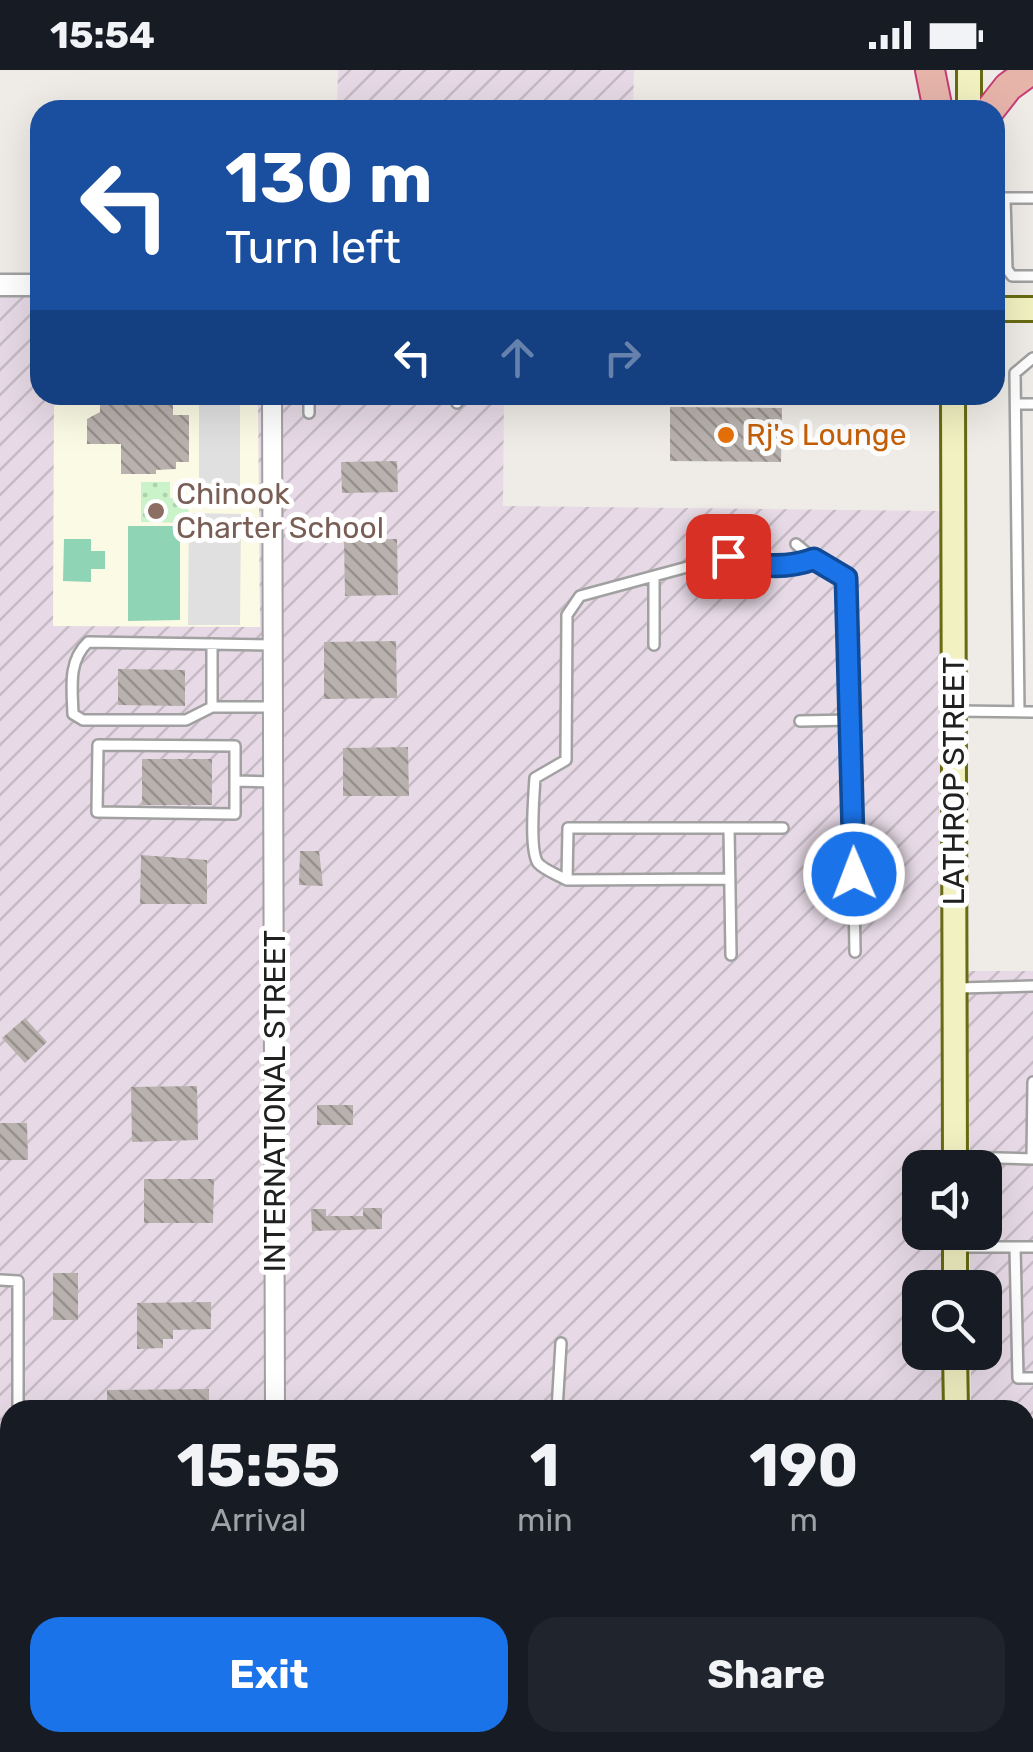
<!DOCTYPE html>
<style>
body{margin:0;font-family:Rubik,sans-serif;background:#20242c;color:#f1f3f6;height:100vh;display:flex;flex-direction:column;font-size:38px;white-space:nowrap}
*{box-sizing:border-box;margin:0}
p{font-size:32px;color:#9ea1a6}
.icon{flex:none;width:55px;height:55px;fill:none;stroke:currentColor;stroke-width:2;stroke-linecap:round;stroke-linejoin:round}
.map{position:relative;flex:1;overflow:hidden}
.drawer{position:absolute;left:0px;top:1330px;width:1035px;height:352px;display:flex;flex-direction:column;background:#171b24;border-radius:30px 30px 0 0;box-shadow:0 10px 40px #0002}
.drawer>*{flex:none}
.top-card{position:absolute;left:30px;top:30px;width:975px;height:305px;border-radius:30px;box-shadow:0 10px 40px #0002;background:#1a4fa0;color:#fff;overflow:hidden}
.buttons{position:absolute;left:902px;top:1080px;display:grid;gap:20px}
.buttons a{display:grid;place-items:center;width:100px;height:100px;border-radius:20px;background:#171b24;box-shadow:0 10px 40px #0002;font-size:50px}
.pin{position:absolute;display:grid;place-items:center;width:85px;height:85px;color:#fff;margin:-42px;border-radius:20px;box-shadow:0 5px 15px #0006}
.me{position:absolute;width:110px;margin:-55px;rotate:359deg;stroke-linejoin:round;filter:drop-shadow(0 0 8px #0008)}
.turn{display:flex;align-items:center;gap:35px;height:210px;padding:0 30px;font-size:45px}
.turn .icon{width:130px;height:130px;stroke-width:2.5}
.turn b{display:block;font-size:70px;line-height:85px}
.lanes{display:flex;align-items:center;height:95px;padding:0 30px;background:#0003;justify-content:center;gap:50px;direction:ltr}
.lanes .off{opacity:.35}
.eta{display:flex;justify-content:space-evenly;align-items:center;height:170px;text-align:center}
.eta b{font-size:60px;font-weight:700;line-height:70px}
.action{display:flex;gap:20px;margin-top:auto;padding:20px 30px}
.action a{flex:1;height:115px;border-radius:30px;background:#1a73e8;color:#fff;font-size:40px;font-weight:700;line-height:115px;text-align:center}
.action a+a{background:#20242c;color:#f1f3f6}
.status{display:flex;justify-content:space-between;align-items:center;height:70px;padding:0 50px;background:#171b24;direction:ltr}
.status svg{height:28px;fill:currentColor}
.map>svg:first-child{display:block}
.industrial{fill:url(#industrial-furrows)}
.education{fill:#fbfae4}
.park{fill:url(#park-dots)}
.pitch{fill:#8fd4b5}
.parking{fill:#e0e0e0}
.building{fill:url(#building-back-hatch)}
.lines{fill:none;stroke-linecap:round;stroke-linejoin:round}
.service-casing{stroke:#a1a1a1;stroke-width:14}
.minor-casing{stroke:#a1a1a1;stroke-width:22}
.tertiary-casing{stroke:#a1a1a1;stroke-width:25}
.secondary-casing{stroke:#686b12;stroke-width:28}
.trunk-casing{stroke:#c63b75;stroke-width:32}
.service{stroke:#fff;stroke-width:9}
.minor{stroke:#fff;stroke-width:18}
.tertiary{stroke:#fff;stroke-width:20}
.secondary{stroke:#f2f1c2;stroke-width:22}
.trunk{stroke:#e7b4aa;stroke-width:28}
.route-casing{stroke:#114b97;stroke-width:25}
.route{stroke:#1a73e8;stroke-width:18}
.food-dot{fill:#e8710a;stroke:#fff;stroke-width:4}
.education-dot{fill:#8d6e63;stroke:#fff;stroke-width:4}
.labels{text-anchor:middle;stroke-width:10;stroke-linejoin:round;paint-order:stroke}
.food-label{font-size:30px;fill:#c56008;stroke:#fff;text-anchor:start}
.education-label{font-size:30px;fill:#785e54;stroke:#fff;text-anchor:start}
.street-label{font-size:30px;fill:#202020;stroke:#fff}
</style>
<div class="status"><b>15:54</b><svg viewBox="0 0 49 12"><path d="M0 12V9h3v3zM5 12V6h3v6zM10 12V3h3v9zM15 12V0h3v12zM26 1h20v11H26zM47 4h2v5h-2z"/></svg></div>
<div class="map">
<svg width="1033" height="1682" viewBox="0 0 1033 1682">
<defs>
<pattern id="industrial-furrows" width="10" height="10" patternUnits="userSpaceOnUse" patternTransform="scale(2.5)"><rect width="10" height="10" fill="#e7dae6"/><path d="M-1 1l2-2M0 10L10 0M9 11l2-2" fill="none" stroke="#c6bbc5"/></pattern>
<pattern id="park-dots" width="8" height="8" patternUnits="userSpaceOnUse" patternTransform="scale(2.5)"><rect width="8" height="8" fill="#caf3ca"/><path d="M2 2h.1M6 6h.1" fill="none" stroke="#add0ad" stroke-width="1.8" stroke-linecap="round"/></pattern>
<pattern id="building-back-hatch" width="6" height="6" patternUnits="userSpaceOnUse" patternTransform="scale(2.5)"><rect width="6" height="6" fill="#b8b1ad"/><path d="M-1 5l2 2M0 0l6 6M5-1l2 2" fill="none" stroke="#95908c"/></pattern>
</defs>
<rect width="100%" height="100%" fill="#efece7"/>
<path class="industrial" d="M338 0H634L633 40H337Z
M0 220H40V325H504L503 436 940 441 942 1097 920 1098V1162L942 1163V1217L920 1218V1282L942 1283V1340H10V1672H941V1682H0Z
M967 901H1033V1682H972V1673L1025 1672V1340H971V1283L985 1282V1218L970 1217V1163L985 1162V1098L970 1097Z"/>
<path class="education" d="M54 325H258L260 557 53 556Z"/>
<path class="park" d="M141 412H170V428H189L188 453 141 452Z"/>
<path class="pitch" d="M128 456H180V550L128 551Z
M64 469H91V481H105V499H91V512L63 511Z"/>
<path class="parking" d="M199 325H240V421L199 422Z
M189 443 241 444 240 555H188Z"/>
<path class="building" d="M100 325 173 330V345H189V392H176V399L156 400V404H121V374H87V349L100 342Z
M670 337 782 338 781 392 670 391Z
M397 391 398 422 342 423 341 392Z
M397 469 398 525 345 526 344 470Z
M396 571 397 628 324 629V572Z
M118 599 185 600V636L118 635Z
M408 677 409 726H343V678Z
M142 689H212V735H142Z
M300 781H319L323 816 299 815Z
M141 785 207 790V834H140Z
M25 948 47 972 25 993 2 968Z
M197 1016 198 1070 132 1072 131 1017Z
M317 1035H353V1055H317Z
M0 1053H27L28 1090H0Z
M144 1109H214L213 1153H144Z
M363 1138H382V1159L312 1161 311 1139H326V1146H363Z
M53 1203H78V1250H53Z
M211 1232V1259L173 1260V1269H163V1278L137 1279V1233Z
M209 1319V1340H107V1320Z"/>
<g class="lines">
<defs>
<path id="service" d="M1033 128H1005L1007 199 1012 206H1033
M457 333V325
M1016 334H1033
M309 343V325
M796 474 814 489
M728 486 762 474
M654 509V575
M212 574V637L186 650H83L73 644C72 617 68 591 88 572L273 575
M212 637H274
M956 641 1033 642
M1019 642 1015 303 1033 288
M800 651 851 650
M235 711V744L97 742 98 675 235 676V711L274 712
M729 758H568L567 810 730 809
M567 810C558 805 544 800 538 793 529 781 534 724 535 708L566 690 567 545 580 526 728 486C756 497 786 499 814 489L841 504 849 522 855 882
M731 885 729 758H783
M958 918 1033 916
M958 1087 1032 1089 1033 1012
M958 1177H1033
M1015 1177 1018 1308H1033
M0 1210 18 1211V1340
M557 1340 561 1273
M1025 1380H1033
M0 1428 10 1427
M0 1482H10
M1025 1543H1033
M0 1561H10
M1025 1655 1033 1653
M244 1672V1682
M74 1682 76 1672
M1016 1682 1017 1672"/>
<path id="minor" d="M272 325 275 1340
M0 1604H10
M275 1682V1672"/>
<path id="tertiary" d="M0 215H40"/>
<path id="secondary" d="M969 40V0
M995 239H1033
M953 325 955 1098
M955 1162V1218
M955 1282 956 1340
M956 1672V1682"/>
<path id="trunk" d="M930 0 938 40
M990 40 1008 17 1031 0"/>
</defs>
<use href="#service" class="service-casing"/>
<use href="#minor" class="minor-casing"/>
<use href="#tertiary" class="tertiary-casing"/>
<use href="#secondary" class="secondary-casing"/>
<use href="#trunk" class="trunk-casing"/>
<use href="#service" class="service"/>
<use href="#minor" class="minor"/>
<use href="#tertiary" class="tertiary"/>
<use href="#secondary" class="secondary"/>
<use href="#trunk" class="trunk"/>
</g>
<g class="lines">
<defs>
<path id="route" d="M728 486C756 497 786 499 814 489L846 508 854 804"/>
</defs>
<use href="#route" class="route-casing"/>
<use href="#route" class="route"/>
</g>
<circle class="food-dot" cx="726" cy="365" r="10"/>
<circle class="education-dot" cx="156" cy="441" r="10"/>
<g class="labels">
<g class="food-label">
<text x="746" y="375">Rj's Lounge</text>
</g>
<g class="education-label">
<text x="176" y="434">Chinook<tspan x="176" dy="34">Charter School</tspan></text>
</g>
<g class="street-label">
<text transform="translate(954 711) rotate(-90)" y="10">LATHROP STREET</text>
<text transform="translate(275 1031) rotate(-90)" y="10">INTERNATIONAL STREET</text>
</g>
</g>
</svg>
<div class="buttons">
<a><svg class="icon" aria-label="sound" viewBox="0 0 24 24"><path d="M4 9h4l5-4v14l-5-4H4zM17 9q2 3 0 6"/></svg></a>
<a><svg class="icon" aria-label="search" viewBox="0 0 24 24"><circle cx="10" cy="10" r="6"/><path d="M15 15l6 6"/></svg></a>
</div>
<div class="pin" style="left:728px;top:486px;background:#d93025"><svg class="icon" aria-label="arrive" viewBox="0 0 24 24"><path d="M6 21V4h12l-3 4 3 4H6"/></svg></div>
<svg class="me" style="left:854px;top:804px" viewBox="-20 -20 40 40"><circle r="17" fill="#1a73e8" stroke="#fff" stroke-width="3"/><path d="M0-11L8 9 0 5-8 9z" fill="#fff"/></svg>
<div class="top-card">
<div class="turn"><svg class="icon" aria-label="left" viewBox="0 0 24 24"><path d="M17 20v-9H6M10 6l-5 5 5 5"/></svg><div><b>130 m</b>Turn left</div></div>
<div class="lanes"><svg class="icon" aria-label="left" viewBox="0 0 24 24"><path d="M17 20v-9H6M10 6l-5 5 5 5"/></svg><svg class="icon off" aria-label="ahead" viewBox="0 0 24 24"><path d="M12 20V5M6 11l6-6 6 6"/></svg><svg class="icon off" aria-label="right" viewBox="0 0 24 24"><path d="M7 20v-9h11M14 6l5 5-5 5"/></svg></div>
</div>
<section class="drawer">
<div class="eta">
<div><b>15:55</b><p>Arrival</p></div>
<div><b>1</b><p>min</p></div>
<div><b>190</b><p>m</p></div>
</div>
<div class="action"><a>Exit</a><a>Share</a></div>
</section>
</div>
